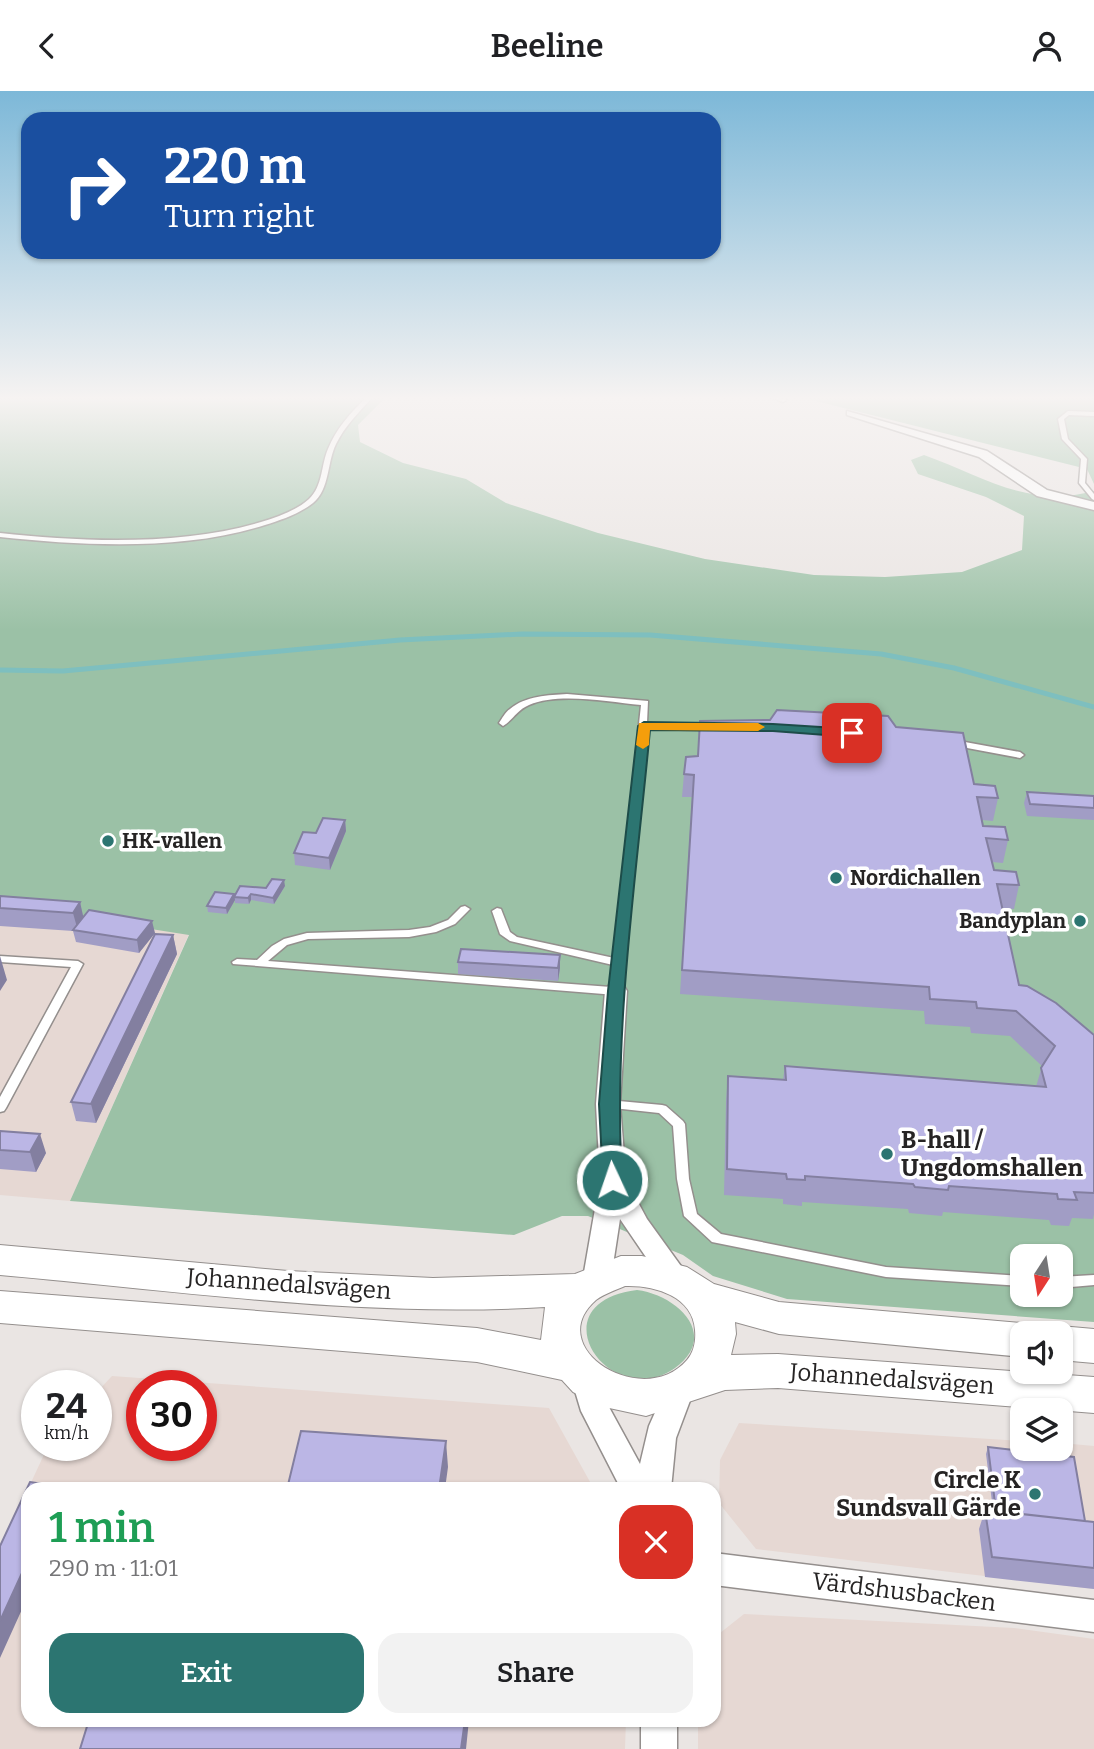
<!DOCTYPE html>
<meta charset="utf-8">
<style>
body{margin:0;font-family:Bitter,serif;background:#f2f2f2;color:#202124;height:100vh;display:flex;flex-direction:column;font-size:26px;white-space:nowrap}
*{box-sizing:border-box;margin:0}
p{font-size:23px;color:#757577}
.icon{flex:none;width:38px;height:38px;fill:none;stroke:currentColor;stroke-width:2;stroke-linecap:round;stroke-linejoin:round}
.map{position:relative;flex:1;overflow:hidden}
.drawer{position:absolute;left:21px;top:1391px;width:700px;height:245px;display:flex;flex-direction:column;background:#fff;border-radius:21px;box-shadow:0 2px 5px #0004}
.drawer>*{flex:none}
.guide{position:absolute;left:21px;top:21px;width:700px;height:147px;border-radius:21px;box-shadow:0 2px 5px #0004;background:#1a4fa0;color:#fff;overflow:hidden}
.needle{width:46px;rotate:192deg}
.buttons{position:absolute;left:1010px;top:1153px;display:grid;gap:14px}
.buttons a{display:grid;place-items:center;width:63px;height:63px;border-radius:14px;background:#fff;box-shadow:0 2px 5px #0004;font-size:35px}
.speed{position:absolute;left:21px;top:1279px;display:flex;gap:14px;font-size:35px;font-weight:700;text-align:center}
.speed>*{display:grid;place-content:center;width:91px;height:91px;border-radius:50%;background:#fff;box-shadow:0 2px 5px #0004;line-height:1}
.speed small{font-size:18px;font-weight:400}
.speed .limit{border:10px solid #d22;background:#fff;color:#111}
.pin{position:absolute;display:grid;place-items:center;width:60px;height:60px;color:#fff;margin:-30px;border-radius:14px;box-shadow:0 4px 10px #0006}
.me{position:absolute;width:77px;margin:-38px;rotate:357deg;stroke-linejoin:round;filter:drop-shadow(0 0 5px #0008)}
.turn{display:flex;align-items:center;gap:24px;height:147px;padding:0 28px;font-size:32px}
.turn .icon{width:91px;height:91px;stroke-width:2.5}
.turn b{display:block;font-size:49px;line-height:60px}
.round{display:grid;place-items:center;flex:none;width:74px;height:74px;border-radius:21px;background:#f2f2f2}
.head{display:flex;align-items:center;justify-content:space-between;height:119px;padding:0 28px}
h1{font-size:42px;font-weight:600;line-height:52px;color:#1e9e55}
.action{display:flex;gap:14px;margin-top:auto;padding:14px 28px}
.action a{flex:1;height:80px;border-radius:21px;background:#2c7571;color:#fff;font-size:28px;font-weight:600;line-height:80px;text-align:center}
.action a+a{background:#f2f2f2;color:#202124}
header{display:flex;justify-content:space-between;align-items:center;height:91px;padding:0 28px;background:#fff;font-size:32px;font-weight:600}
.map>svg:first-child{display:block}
.built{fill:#e6d8d3;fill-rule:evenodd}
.green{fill:#9bc1a6;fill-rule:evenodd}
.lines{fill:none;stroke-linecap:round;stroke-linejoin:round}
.stream{stroke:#7ebfbf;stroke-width:5}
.service-casing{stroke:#948f8d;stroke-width:3}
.minor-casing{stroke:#948f8d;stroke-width:3}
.secondary-casing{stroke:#948f8d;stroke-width:2}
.service{fill:#fff;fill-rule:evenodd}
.minor{fill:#fff;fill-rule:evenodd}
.secondary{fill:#fff;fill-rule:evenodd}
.wall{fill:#a19dc5}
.shaded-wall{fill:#837fa0}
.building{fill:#bbb6e5;stroke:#837fa0;stroke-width:2}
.route{fill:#2c7571;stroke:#1d4c49;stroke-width:2}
.slow{fill:#f59e0b}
.poi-dot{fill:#2c7571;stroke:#fff;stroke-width:2.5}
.labels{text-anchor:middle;stroke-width:7;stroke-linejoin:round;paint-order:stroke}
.poi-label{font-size:21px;font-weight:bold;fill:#262424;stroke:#fff;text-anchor:start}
.near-poi-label{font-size:24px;font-weight:bold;fill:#262424;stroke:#fff;text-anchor:start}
.near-street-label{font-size:24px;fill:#262424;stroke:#fff}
</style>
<header><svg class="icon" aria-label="back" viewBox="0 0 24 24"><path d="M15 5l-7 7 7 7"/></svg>Beeline<svg class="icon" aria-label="person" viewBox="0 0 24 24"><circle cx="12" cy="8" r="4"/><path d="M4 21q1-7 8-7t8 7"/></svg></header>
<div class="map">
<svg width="1094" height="1658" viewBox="0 0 1094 1658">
<rect width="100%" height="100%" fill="#eae5e3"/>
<path class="built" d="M0 821 81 827 189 843 70 1110 0 1104Z
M112 1285 549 1317 594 1398H28V1629H626L625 1658H0V1458L48 1355 96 1354V1302ZM142 1295H201V1354H142Z
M739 1332 1022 1350V1358H1060L1061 1352 1094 1355V1498L756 1458 719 1412 720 1369Z
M744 1523 1014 1537 1094 1548V1658H698V1629H714V1551L720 1542Z"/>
<path class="green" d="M0 307H385L358 334 360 351 403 372 466 388 506 412 598 442 705 468 814 484 885 486 962 481 1022 459 1024 425 986 406 918 383 911 369 924 364C983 385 1028 418 1094 400V1231L787 1208 713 1185 683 1164 588 1125H562L514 1144 70 1110 189 844 81 827 0 821ZM1022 1166H1060V1204H1022Z
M804 307H1094V393L1087 378Z
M637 1199C677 1204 720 1244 675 1277 610 1323 534 1212 637 1199Z"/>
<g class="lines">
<path class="stream" d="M0 579 63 580 400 549 522 543 650 544 881 563 954 577 1094 616"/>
<defs>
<path id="service" d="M366 307H372C358 322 345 335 336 353 327 371 330 398 313 412 299 423 281 429 265 434 183 460 85 455 0 446V442C82 451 182 455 261 431 278 426 297 419 309 408 323 395 321 374 328 358 336 338 350 322 366 307Z
M773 307H781L786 309 783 311Z
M1068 320 1094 321V325L1069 324 1064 328 1068 348 1087 368 1085 392 1094 403V409L1092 408 1079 392 1081 368 1062 348 1058 328Z
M567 603 648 610 647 632 711 633 715 636 711 639 647 638 624 872 620 903 616 904 233 873 232 871 237 868 257 869 272 855 284 848 307 842 409 839 430 836 448 829 461 816 465 815 470 818 455 833 436 841 409 846 308 848 287 854 268 870 611 896 613 874 510 850 500 843 492 820 497 817 501 818 510 841 517 846 614 867 641 614C608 611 559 601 529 614 517 619 513 629 503 635L499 632C502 628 505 621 510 618 525 605 549 604 567 603Z
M954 649 1020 661 1024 664 1020 667 951 654V650Z
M0 865 78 870 83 873 6 1017 4 1020 0 1021V1006L71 876 0 871Z
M608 1009 662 1014 666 1015 683 1030 685 1033 689 1088 697 1123 721 1143 886 1176 1022 1185V1195L886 1186 712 1151 684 1125 677 1088 673 1035 659 1022 604 1016 602 1013 604 1010Z
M1094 1184V1194L1060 1197V1186Z"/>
<path id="minor" d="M847 320 987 360 1047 399 1094 411V419L1037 405 979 366 847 324Z
M616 893 624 895 627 900 620 1013 626 1089 647 1128 691 1189 687 1197 677 1200 667 1197 620 1128 611 1187 607 1195 597 1198 587 1195 583 1187 600 1089 596 1013 605 900 608 895Z
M587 1278 597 1281 610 1318 640 1373 649 1335 669 1290 679 1286 689 1290 694 1299 676 1347 671 1398H621L581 1320 572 1290 577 1281Z
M714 1462 1094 1509V1541L714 1494Z
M641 1629H677V1658H641Z"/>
<path id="secondary" d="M0 1154 288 1180 433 1187 575 1183 621 1165H642L687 1176 714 1193 779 1211 1022 1232 1036 1237 1039 1242H1022V1266L779 1243 735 1231 736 1243 731 1264 778 1263 1094 1286V1322L778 1297 725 1299 646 1325 600 1315 573 1301 562 1289 477 1271 0 1232V1200L477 1237 541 1249 545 1216C363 1227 181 1200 0 1184ZM625 1195C654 1194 693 1205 695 1239 696 1249 694 1261 687 1269 643 1320 541 1257 596 1209 604 1203 616 1199 625 1195Z
M1060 1235 1094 1238V1272L1060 1269V1242H1044Z"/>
</defs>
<use href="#service" class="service-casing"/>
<use href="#minor" class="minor-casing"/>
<use href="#secondary" class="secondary-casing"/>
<use href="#service" class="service"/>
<use href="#minor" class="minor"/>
<use href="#secondary" class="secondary"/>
</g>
<path class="wall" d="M896 636 974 693 998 707 993 730 982 729 983 735 1008 749 1003 772 992 771 994 779 1019 794 1014 818 1002 817 1019 894 1094 944V1123L1093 1128 1072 1127 1069 1135 1051 1134 1049 1129 943 1121 942 1125 909 1122 908 1118 802 1111V1115L783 1113V1108L724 1104 726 1010 728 985 783 989 785 975 1036 996 1042 975 1010 945 971 942 970 936 925 933 924 920 680 903 692 706H682L684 683 698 665Z
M1027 701 1094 705V729L1027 725 1024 712Z
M345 729 346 740 330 779 295 774 294 762 316 742Z
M285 795 274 813 251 809 249 813 235 812V809L227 823 208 821 207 815 266 797Z
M0 805 80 811 83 826 155 842 139 862 76 851 73 840 0 835Z
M173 844 177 863 96 1032 76 1030 71 1011Z
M458 871 560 877 558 890 458 883Z
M0 1040 46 1062 36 1081 0 1078Z
M988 1356 1085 1430 1094 1431V1498L985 1486 979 1438 985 1419H993L986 1363Z"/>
<path class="shaded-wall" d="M345 729 346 740 330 779 329 767Z
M284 789 285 795 274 813 273 807Z
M234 803 235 809 227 823 226 817Z
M251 803V809L249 813 248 807Z
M80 811 84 829 78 840 73 822Z
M152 830 155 842 139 862 137 849Z
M173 844 177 863 96 1032 91 1013Z
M560 864V877L558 890V877Z
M0 865 7 889 0 900Z
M40 1043 46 1062 36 1081 30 1061Z
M446 1350 448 1376 445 1398H439Z
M28 1469V1505L0 1567V1530Z
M465 1629H469L466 1658H461Z"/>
<path class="building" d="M777 619 888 625 896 636 963 642 974 693 995 695 998 707 977 706 983 735 1005 736 1008 749 986 747 994 779 1016 781 1019 794 997 793 1019 894 1027 895 1056 912 1094 944V1102L1074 1101 1077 1109 1058 1108 1057 1103 949 1095 948 1099 915 1096 913 1093 805 1085V1089L787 1088 786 1083 727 1078 728 985 786 989 785 975 1046 996 1041 977 1055 955 1016 920 977 917 976 911 930 908 929 896 682 879 694 684 684 683 686 666 698 665 700 630 770 629Z
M1027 701 1094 705V717L1030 713Z
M323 727 345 729 329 767 294 762 303 741 316 742Z
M272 788 284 789 273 807 251 803 248 807 234 806 240 795 266 797Z
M215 801 234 803 226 817 207 815Z
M0 805 80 811 73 822 0 817Z
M89 819 152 830 137 849 73 839Z
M155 843 173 844 91 1013 71 1011Z
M461 858 560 864 558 877 458 871Z
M0 1040 40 1043 30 1061 0 1059Z
M301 1340 446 1350 439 1398H287Z
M988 1356 1074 1366 1085 1430 996 1420Z
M30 1391 62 1396 60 1398H28V1469L0 1530V1455Z
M985 1419 1094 1431V1477L992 1466Z
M89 1629H465L461 1658H80Z"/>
<linearGradient id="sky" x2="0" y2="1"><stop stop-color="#7db8d8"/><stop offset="0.57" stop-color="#f6f3f2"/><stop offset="1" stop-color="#f6f3f2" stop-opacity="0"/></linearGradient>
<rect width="1094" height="539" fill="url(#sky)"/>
<path class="route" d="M644 631 773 633 852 638 859 642 852 646 773 640 650 639C636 789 613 939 622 1089L612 1097 603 1089 599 1013 608 900 638 635Z"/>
<path class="slow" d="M639 632H758L765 636 758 640 650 639 649 654 643 658 636 654Z"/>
<g class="poi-dot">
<circle cx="108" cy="750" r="7"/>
<circle cx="836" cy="787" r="7"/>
<circle cx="1080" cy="830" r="7"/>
<circle cx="887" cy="1063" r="7"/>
<circle cx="1035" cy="1403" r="7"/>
</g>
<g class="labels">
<g class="poi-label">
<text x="122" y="757">HK-vallen</text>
<text x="850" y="794">Nordichallen</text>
<text x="1066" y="837" text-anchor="end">Bandyplan</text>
</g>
<g class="near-poi-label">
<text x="901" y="1057">B-hall /<tspan x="901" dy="28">Ungdomshallen</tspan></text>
<text x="1021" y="1397" text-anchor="end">Circle K<tspan x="1021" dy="28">Sundsvall Gärde</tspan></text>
</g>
<g class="near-street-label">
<text transform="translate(289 1193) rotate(4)" y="8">Johannedalsvägen</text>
<text transform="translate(892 1288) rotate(4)" y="8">Johannedalsvägen</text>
<text transform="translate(904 1501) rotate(7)" y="8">Värdshusbacken</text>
</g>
</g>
</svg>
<div class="buttons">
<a><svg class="needle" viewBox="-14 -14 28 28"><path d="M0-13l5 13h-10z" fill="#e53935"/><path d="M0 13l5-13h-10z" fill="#757577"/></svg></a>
<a><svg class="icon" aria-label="sound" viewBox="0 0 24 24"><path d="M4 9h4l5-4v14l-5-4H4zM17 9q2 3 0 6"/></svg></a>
<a><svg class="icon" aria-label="layers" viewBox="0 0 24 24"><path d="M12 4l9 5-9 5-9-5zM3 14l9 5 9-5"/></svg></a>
</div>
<div class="speed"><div>24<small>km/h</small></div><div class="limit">30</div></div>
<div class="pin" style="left:852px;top:642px;background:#d93025"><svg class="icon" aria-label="arrive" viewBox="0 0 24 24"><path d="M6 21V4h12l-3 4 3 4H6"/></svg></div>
<svg class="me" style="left:612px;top:1089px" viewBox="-20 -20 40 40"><circle r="17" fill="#2c7571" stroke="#fff" stroke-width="3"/><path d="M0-11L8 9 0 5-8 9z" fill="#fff"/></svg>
<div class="guide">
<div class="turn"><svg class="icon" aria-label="right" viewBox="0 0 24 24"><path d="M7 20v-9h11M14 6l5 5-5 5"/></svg><div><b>220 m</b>Turn right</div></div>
</div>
<section class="drawer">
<div class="head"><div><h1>1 min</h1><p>290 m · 11:01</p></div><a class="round" style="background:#d93025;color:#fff"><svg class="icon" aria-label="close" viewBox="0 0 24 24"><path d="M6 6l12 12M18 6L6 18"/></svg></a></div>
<div class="action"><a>Exit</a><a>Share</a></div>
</section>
</div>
